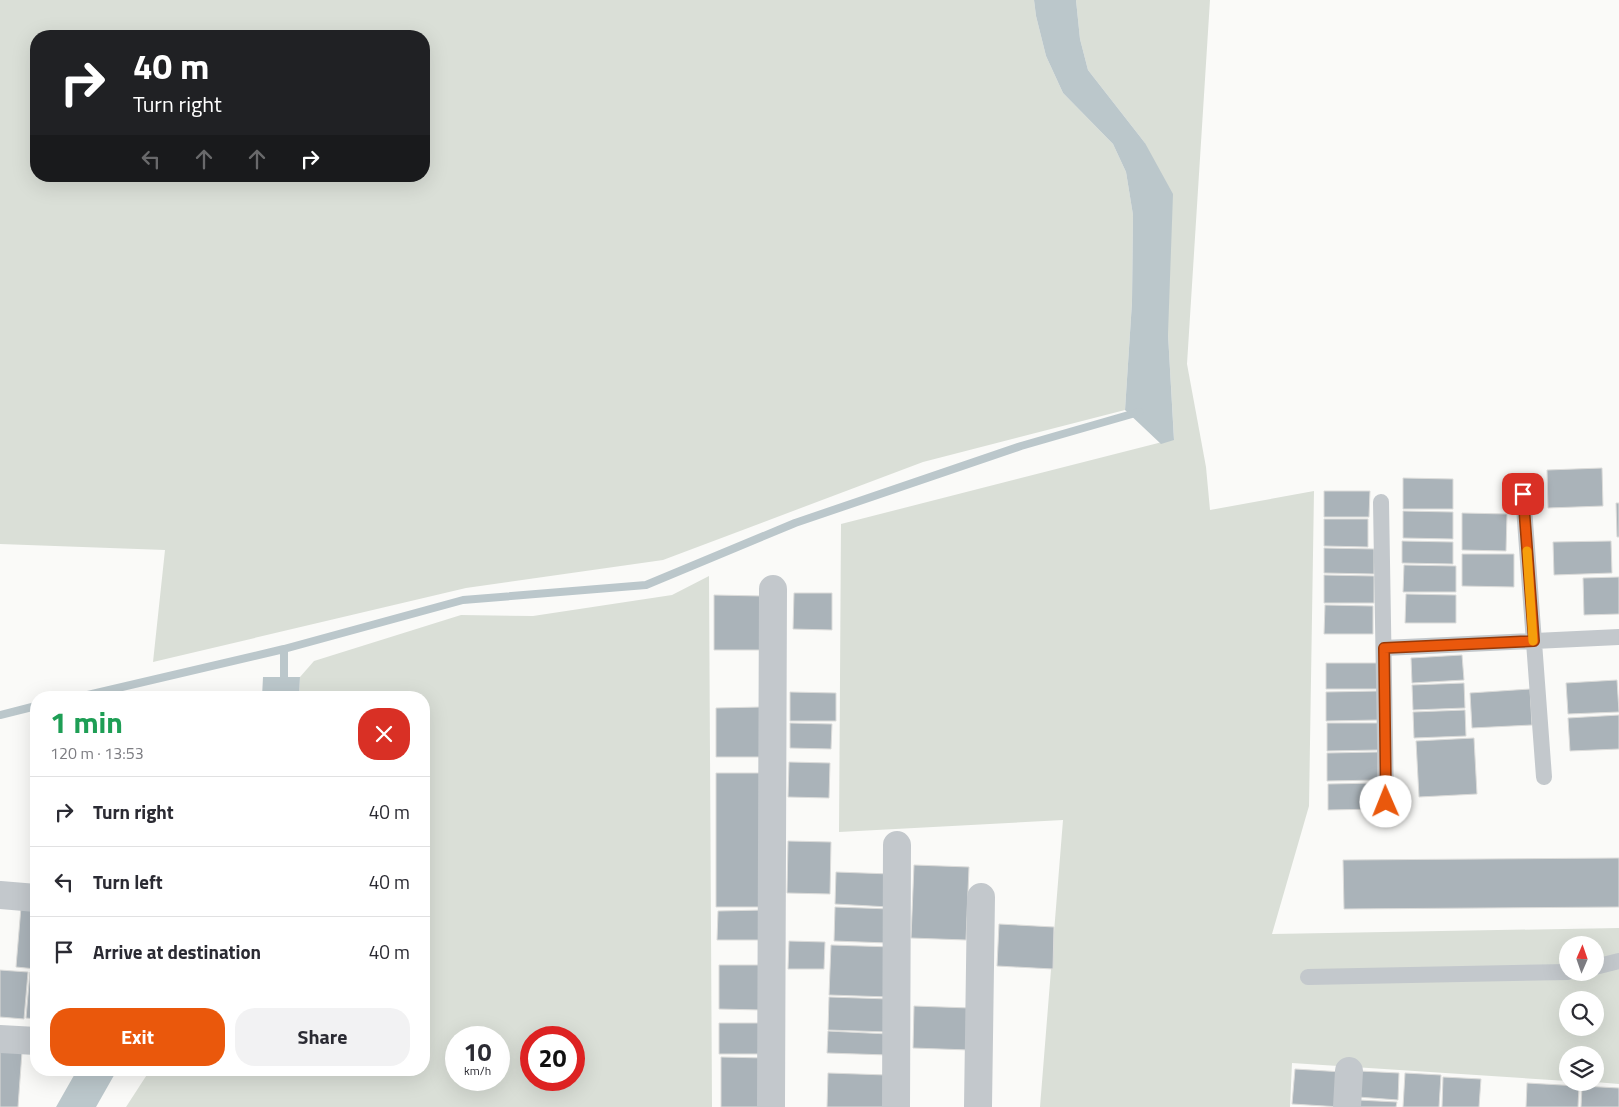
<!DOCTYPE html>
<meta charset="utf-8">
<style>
body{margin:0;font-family:"Titillium Web",sans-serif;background:#f2f2f3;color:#2b2b33;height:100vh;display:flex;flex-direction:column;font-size:19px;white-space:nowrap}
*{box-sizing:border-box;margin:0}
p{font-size:16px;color:#7c7c81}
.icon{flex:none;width:28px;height:28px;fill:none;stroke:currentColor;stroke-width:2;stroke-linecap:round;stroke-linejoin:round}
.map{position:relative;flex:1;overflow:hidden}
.panel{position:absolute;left:30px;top:691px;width:400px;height:385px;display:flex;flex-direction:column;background:#fff;border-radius:20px;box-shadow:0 5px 20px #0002}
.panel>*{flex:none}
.top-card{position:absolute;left:30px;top:30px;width:400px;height:152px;border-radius:20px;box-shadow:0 5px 20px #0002;background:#202124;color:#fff;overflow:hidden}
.needle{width:32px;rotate:2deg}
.controls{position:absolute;left:1559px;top:936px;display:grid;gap:10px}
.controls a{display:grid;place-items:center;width:45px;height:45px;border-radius:50%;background:#fff;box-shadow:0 5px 20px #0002;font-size:25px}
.speed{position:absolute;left:445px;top:1026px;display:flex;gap:10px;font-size:25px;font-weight:700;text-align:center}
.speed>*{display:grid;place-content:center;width:65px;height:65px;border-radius:50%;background:#fff;box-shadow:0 5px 20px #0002;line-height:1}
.speed small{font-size:12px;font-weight:400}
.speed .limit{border:8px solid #d22;background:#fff;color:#111}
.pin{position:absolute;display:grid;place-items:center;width:42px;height:42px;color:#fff;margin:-21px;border-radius:10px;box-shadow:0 2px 8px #0006}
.me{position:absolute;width:55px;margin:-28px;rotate:359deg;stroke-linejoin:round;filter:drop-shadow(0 0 4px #0008)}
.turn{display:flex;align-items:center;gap:18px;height:105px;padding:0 20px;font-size:22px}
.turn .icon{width:65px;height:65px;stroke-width:2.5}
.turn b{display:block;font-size:35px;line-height:42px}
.lanes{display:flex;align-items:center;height:48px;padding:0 20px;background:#0003;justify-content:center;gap:25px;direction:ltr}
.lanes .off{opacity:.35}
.round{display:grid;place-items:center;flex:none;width:52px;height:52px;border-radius:20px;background:#f2f2f3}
.overview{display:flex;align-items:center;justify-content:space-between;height:85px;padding:0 20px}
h1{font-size:30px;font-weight:700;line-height:38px;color:#1e9e55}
.primary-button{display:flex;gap:10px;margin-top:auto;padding:10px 20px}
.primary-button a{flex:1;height:58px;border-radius:20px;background:#ea580c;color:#fff;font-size:20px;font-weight:700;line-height:58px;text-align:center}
.primary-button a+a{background:#f2f2f3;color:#2b2b33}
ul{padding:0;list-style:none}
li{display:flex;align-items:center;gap:15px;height:70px;padding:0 20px;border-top:1px solid #e1e1e2}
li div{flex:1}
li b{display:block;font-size:19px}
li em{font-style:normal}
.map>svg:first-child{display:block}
.green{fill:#dadfd7;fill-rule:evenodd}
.water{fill:#bbc7cb}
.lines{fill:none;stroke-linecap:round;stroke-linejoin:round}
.stream{stroke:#bbc7cb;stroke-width:8}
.building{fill:#aab3b9;stroke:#dcdcda}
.service{stroke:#c3c8cc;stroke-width:16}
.minor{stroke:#c3c8cc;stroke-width:28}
.route-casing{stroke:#983908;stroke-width:12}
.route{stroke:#ea580c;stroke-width:9}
.slow{stroke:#f59e0b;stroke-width:9}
</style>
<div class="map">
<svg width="1619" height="1107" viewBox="0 0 1619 1107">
<rect width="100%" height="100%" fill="#fafaf8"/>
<path class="green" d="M0 0H1034L1036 16 1046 56 1063 93 1113 144 1126 172 1133 215 1132 302 1125 410 923 462 663 560 466 588 153 662 165 550 0 544ZM36 36H424V176H36Z
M1076 0H1210L1187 364 1206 467 1210 510 1314 491 1309 806 1272 934 1619 928V1084L1595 1082V1055H1568L1567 1081 1292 1063 1290 1107H1040L1063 820 839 832 841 524 1174 439 1168 334 1145 143 1088 70 1080 39ZM1568 945H1595V972H1568ZM1568 1000H1595V1028H1568Z
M709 576 712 1107H126L150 1070H424V698L299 697 300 677 314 661 461 615 533 616 672 595ZM456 1038H499V1080H456ZM531 1038H574V1080H531Z"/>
<path class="water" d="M1034 0H1076L1080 39 1088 70 1145 143 1173 194 1168 334 1174 440 1161 444 1125 410 1132 302 1133 215 1126 172 1113 144 1063 93 1046 56 1036 16Z
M263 677H300L299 697H262Z
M77 1070H117L96 1107H56Z"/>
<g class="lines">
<path class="stream" d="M75 698 284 649
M284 698V649L463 600 646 585 795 523 1021 446 1139 412
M0 715 36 706"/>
</g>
<path class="building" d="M1602 468 1603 506 1548 508 1547 470Z
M1403 478 1453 479V509H1403Z
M1324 491H1370L1369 517H1324Z
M1616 503H1619V537H1617Z
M1403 511 1453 512V539L1403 538Z
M1462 513 1507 514 1506 551 1462 550Z
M1324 519H1368V547L1324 546Z
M1402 541 1453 542V564L1402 563Z
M1611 541 1612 573 1554 575 1553 542Z
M1324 548 1374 549V574L1324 573Z
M1462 554H1514V587L1462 586Z
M1404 565 1456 566V592H1403Z
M1324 575 1374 576V603H1324Z
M1619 577V614L1584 615 1583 578Z
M794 593H832V630L793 629Z
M1406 594 1456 595V623H1405Z
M714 595 761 596V650H714Z
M1325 605 1373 606V634H1324Z
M1462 655 1464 680 1412 683 1411 658Z
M1326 663H1378V689H1326Z
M1617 680 1619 712 1568 714 1566 683Z
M1464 683 1465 708 1413 710 1412 685Z
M1530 689 1532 725 1472 728 1470 693Z
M1378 691V720L1326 721V692Z
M790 692 836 693V721H790Z
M761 707V757H716V708Z
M1465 710 1466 736 1414 738 1413 712Z
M1619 715V749L1570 751 1568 718Z
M790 723 832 724 831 749 790 748Z
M1327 723H1378L1379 750 1327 751Z
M1474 738 1477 794 1419 797 1416 741Z
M1378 752V780L1327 781V753Z
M789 762 830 763 829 798 788 797Z
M716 773H763V907H716Z
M1378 783V809L1328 810V784Z
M788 841 831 842 830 894 787 893Z
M1619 858V907L1344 909 1343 860Z
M914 865 969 867 966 940 911 938Z
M836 872 890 874 889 907 835 904Z
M21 907 36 908V969L16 967Z
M835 907 890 909 888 943 834 941Z
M764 910V940H717L718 911Z
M999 924 1054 927 1053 969 997 966Z
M789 941 825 942 824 969H788Z
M831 945 892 947 890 997 829 995Z
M719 965H761V1010L719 1009Z
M0 970 28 972 24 1019 0 1017Z
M30 972 36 973V1019L26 1018Z
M829 997 889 999 888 1032 828 1030Z
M914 1006 970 1008 969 1050 913 1048Z
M719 1023H760V1054H719Z
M828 1031 888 1034V1055L827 1053Z
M0 1050 22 1052 18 1107H0Z
M721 1057 765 1058 764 1107H721Z
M1295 1069 1343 1072 1341 1107 1292 1104Z
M1359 1071 1399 1073 1398 1100 1358 1097Z
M828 1073 887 1075 886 1107H827Z
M1405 1073 1441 1075 1439 1107H1403Z
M1443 1077 1481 1079 1479 1107H1442Z
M1527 1083 1579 1086 1578 1107H1526Z
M1582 1086 1619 1088V1107H1581Z
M1358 1100 1397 1102 1396 1107H1357Z"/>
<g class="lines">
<path class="service" d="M1523 494 1544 777
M1381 502 1386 802
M1384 648 1619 637
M1595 967 1619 961
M1308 977 1568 972"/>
<path class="minor" d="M0 895 36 898
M0 1039 36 1041
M771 1107 773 589
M896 1107 897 845
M978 1107 981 897
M1347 1107 1349 1071"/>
</g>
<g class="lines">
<defs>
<path id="route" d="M1386 802 1384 648 1534 641 1523 494"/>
</defs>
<use href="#route" class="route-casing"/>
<use href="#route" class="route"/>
<path class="slow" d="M1527 551 1533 641"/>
</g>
</svg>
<div class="controls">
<a><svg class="needle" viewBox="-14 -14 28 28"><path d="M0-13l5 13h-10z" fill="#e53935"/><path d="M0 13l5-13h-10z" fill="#7c7c81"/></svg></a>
<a><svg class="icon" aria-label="search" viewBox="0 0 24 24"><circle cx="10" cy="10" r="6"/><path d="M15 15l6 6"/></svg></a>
<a><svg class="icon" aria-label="layers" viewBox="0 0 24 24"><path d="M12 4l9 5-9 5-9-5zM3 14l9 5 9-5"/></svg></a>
</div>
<div class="speed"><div>10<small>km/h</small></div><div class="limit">20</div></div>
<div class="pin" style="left:1523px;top:494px;background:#d93025"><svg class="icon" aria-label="arrive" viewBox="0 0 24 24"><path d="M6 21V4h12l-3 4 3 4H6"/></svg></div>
<svg class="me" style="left:1386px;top:802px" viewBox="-20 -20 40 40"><circle r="19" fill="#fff"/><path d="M0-13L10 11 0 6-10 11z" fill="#ea580c"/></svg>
<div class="top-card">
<div class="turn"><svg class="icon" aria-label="right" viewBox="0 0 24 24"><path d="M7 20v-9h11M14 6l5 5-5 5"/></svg><div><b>40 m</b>Turn right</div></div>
<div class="lanes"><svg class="icon off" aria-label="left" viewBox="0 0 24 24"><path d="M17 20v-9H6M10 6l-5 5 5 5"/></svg><svg class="icon off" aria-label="ahead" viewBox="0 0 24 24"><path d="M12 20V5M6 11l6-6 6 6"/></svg><svg class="icon off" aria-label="ahead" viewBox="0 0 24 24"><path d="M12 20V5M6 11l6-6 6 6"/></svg><svg class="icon" aria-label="right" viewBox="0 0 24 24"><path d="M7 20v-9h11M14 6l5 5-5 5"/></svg></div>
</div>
<section class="panel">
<div class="overview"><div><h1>1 min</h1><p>120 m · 13:53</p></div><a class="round" style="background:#d93025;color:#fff"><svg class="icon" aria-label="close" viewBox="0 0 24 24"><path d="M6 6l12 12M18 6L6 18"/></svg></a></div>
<ul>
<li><svg class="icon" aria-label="right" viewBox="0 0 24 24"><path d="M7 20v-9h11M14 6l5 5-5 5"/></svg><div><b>Turn right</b></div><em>40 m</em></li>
<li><svg class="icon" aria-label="left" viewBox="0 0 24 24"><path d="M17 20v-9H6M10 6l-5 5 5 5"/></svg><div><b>Turn left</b></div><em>40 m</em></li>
<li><svg class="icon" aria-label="arrive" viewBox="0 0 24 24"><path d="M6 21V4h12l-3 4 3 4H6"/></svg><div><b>Arrive at destination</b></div><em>40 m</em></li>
</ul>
<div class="primary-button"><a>Exit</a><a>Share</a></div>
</section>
</div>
